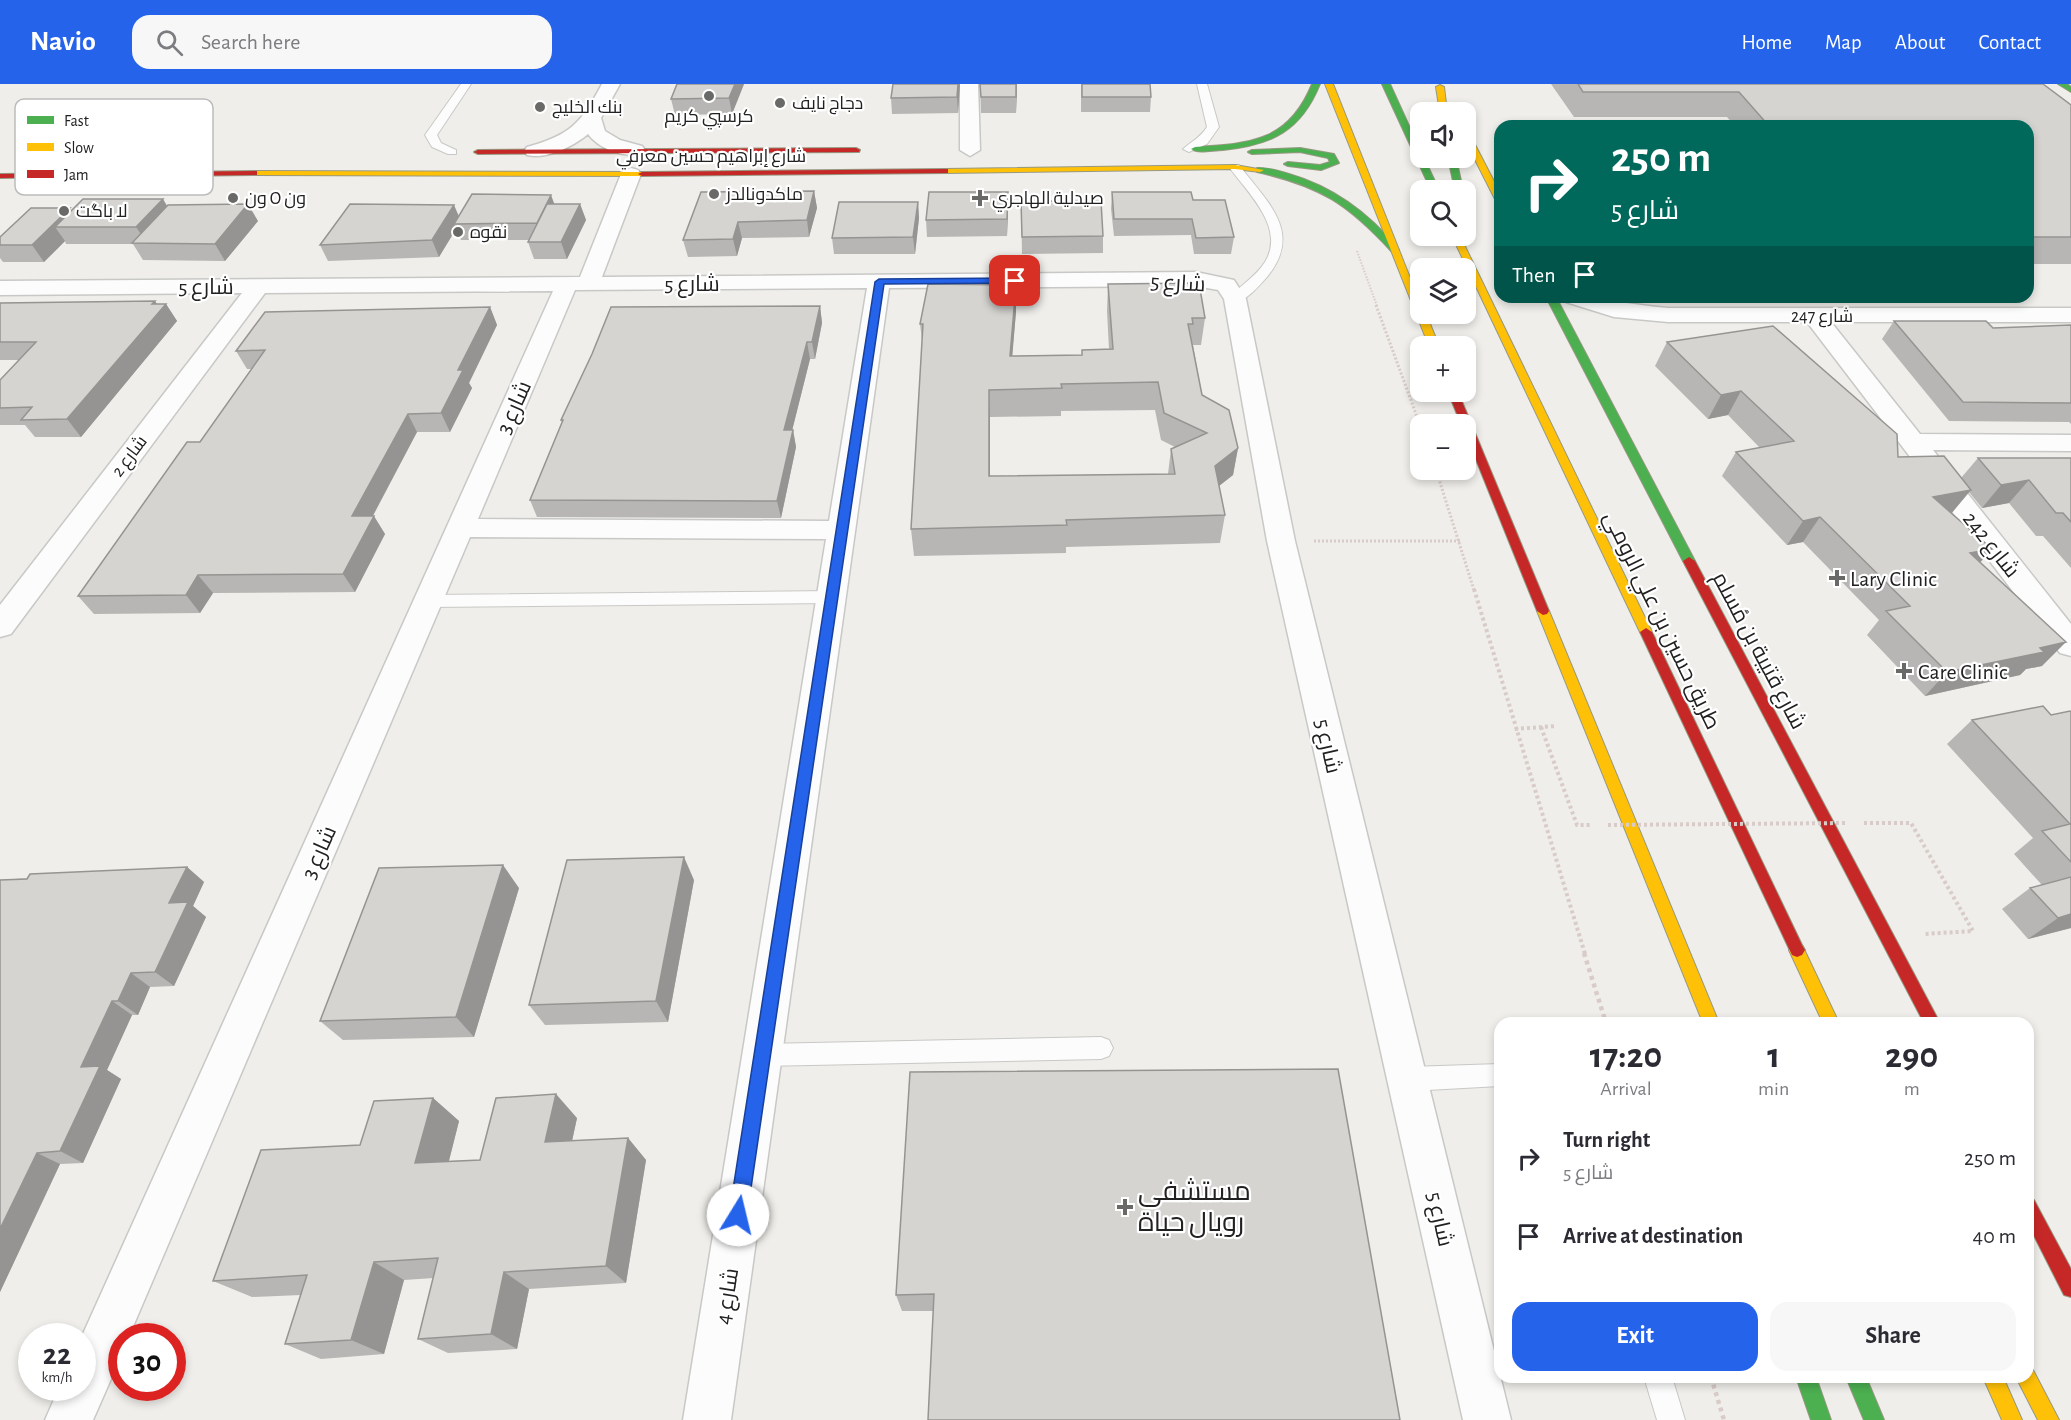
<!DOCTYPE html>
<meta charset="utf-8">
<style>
body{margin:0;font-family:"Alegreya Sans",Cairo,sans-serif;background:#f7f7f7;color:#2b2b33;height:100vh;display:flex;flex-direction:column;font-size:22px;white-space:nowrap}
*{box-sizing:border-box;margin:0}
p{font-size:20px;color:#7c7c81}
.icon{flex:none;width:33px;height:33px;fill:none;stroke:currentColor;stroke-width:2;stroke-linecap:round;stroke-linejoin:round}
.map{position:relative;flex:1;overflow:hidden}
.details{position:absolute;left:1494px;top:933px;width:540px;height:366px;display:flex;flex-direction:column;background:#fff;border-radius:18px;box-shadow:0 3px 9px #0003}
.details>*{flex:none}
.top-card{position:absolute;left:1494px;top:36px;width:540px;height:183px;border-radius:18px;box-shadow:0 3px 9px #0003;background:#00695c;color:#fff;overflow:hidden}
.controls{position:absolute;left:1410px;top:18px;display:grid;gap:12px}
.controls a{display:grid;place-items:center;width:66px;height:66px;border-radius:12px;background:#fff;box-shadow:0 3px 9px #0003;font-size:30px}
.speed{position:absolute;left:18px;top:1239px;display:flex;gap:12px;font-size:30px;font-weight:700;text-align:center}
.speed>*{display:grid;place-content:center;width:78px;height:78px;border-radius:50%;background:#fff;box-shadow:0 3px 9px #0003;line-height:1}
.speed small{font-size:15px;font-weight:400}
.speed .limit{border:9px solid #d22;background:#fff;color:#111}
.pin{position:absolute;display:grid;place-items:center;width:51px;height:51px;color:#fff;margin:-26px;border-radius:12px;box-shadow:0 3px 9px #0006}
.me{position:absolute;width:66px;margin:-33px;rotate:9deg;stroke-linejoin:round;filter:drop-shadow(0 0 4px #0008)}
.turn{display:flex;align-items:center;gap:21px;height:126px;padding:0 18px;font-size:27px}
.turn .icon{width:78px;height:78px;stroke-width:2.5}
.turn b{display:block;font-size:42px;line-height:51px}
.then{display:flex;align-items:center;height:57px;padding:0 18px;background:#0003;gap:12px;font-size:22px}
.eta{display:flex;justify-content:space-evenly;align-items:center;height:102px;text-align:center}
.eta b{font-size:36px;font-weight:700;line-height:42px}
.cta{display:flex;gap:12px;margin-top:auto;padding:12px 18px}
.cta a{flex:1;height:69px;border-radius:18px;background:#2563eb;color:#fff;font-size:24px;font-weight:700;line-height:69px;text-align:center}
.cta a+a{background:#f7f7f7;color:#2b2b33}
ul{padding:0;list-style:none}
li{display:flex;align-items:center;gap:18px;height:78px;padding:0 18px}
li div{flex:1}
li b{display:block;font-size:22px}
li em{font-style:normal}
header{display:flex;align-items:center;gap:36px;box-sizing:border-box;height:84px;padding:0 30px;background:#2563eb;color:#fff}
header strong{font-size:28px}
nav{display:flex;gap:33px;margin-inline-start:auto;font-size:21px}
.search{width:420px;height:54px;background:#f7f7f7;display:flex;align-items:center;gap:15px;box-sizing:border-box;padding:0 21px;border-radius:18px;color:#7c7c81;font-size:22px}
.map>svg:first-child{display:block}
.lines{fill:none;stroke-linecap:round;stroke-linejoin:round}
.lane-casing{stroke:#c8c8c6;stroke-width:2}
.street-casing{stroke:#c8c8c6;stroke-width:3}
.fast-casing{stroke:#969982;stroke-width:2}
.slow-casing{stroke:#969982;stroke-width:2}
.jam-casing{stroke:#969982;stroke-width:2}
.path-far3{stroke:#d8cbc8;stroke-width:2;stroke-dasharray:1.5 1.5;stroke-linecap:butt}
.path-far2{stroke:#d8cbc8;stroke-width:3;stroke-dasharray:2 2;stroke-linecap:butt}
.path-far1{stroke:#d8cbc8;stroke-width:4;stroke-dasharray:3 3;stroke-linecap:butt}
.path{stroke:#d8cbc8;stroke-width:4.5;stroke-dasharray:4 4;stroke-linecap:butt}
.lane{fill:#fdfcfc;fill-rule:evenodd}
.street{fill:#fdfcfc;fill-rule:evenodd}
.fast{fill:#4caf50;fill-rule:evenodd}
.slow{fill:#ffc107;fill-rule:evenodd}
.jam{fill:#c62828;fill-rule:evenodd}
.path-bridge{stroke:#d8cbc8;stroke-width:4;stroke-dasharray:3 3;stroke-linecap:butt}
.wall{fill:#b8b6b4;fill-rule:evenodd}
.shaded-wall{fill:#969492}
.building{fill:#d6d4d1;stroke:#969492;stroke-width:1.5;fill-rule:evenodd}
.route{fill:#2563eb;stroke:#184099;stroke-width:1.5}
.poi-dot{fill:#696967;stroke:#fff;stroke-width:2}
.labels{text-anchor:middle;stroke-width:4.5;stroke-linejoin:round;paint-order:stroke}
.far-poi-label{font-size:18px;fill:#212121;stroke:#fff;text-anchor:start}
.far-street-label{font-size:18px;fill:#212121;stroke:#fff}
.street-label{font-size:22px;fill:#212121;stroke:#fff}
.poi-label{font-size:22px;fill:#212121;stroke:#fff;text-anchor:start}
.near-poi-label{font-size:27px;fill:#212121;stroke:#fff;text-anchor:start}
.key{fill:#fff;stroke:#bcbcbc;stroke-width:1.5}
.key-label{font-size:16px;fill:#212121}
</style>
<header>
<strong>Navio</strong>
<div class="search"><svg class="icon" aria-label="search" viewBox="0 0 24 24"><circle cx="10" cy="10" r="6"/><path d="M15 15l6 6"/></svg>Search here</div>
<nav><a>Home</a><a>Map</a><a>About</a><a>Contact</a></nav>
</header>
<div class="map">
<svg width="2071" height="1336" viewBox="0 0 2071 1336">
<rect width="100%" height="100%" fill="#efeeea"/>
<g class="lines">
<defs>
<path id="lane" d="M461 0H471L437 51 441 59 456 66V70H448L432 63 425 51Z
M1197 0H1207L1219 43 1207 60 1189 68 1183 65C1193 56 1199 55 1207 43Z
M1231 81H1239C1267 118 1304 148 1267 193 1259 202 1247 216 1235 219L1228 215C1239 202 1256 193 1265 178 1286 144 1248 109 1229 83Z
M832 507 841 513 832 519 428 523 419 517 428 511Z
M1101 953 1109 956 1113 964 1109 972 1101 975 762 982 754 979 750 971 754 963 762 960Z
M1500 980V1002L1409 1007 1401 1003 1397 995 1401 987 1409 983Z
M1644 1293H1672L1685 1336H1657Z"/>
<path id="street" d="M602 0H620L601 34 605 47 620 56 642 62 645 66 642 70C624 74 599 65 588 50 574 62 546 76 527 71L524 67 527 63C571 51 581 39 602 0Z
M960 0H978L980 66 970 72 960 66Z
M631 84 638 86 641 90 602 193 1196 188 1234 196 1246 215 1295 457 1511 1336H1463L1267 457 1224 215 1218 206 1196 202 889 204 731 1336H683L826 455 470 453 129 1252H122V1270L93 1336H45L59 1304H82V1252L553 207 265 209 11 550 0 553V521L242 209 0 211V197L580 193 621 90 624 86ZM867 204 829 437 478 435 575 206Z
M1563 213C1598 213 1632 221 1668 224H2071V238H1831L1920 350 2071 351V367L1933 366 2071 540V572L2060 569 1807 238H1668L1614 233 1566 218Z"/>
<path id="fast" d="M1312 0H1320C1301 47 1272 61 1223 66 1213 66 1199 70 1191 65L1195 63C1251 60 1289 57 1312 0Z
M1382 0H1390L1420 66V74H1424L1439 106H1431Z
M2058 0H2067L2071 3V8Z
M1300 64 1334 70 1339 79 1321 86 1288 82 1284 80 1288 78 1320 81 1330 78 1328 74 1300 68 1252 70 1248 68 1252 66Z
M1448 74H1456L1463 106H1455Z
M1257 84C1267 83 1279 87 1289 90 1334 103 1370 130 1399 166L1392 168C1348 120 1320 102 1257 88Z
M1546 213H1556L1695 477 1693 480 1689 481 1683 477Z
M1796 1293H1816L1831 1336H1811Z
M1846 1293H1866L1884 1336H1864Z"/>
<path id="slow" d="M1325 0H1333L1420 219V230H1426L1439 262H1429Z
M1440 1 1444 3 1447 28H1440L1436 3Z
M1466 49 1470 51 1500 109V120L1496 117 1466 58Z
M1235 81 1264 86 1260 88 1235 85 945 89 941 87 945 85Z
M251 87 642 88 646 90 642 92 254 91H251Z
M1452 152H1460L1652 548 1650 551 1646 552 1640 548Z
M1543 523 1549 527 1719 939H1703L1537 527Z
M1797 859 1802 861 1839 939H1823L1789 866 1792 861Z
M2028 1284 2033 1286 2059 1336H2038L2016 1293H2028Z
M1983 1293H2003L2022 1336H2002Z"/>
<path id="jam" d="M856 64 860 66 859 68 478 70 474 68 478 66Z
M945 85H948V89L642 92 638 90 642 88Z
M257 87V91H254L0 94V90Z
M1448 308H1458L1549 527 1547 530 1543 531 1537 527 1466 351V340H1461Z
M1689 473 1695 477 1940 939H1924L1683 477Z
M1646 544 1652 548 1802 861 1805 866 1802 871 1797 873 1792 871 1640 548Z
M2028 1113 2034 1116 2071 1185V1213L2064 1211 2028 1140Z"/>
</defs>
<use href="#lane" class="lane-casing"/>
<use href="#street" class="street-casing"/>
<use href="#fast" class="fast-casing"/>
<use href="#slow" class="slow-casing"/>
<use href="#jam" class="jam-casing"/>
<path class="path-far3" d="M1357 167 1377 222"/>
<path class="path-far2" d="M1376 221 1420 341
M1436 386 1474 506
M1314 457H1460"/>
<path class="path-far1" d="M1474 505 1585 870
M1541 643 1577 741H1592
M1515 645 1556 642
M1864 739H1911L1973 847 1924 850"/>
<path class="path" d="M1584 869 1606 939
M1711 1293 1724 1336"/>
<use href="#lane" class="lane"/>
<use href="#street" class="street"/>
<use href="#fast" class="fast"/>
<use href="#slow" class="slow"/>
<use href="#jam" class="jam"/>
<path class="path-bridge" d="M1608 741 1846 739"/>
</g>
<path class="wall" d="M744 0 732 30 675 31 671 15Z
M960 0 958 29 892 30 891 14Z
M980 0H1017L1016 29H981Z
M1081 0H1150L1151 13 1150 28H1081Z
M1551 0H2043L2071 21V180H2028V42H1735L1727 33H1574Z
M814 107 817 124 809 153 742 154 737 172 688 173 683 156Z
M1112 108 1193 116 1234 153 1231 170H1194L1191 151 1114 152 1111 125Z
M1021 117 1103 152V169L1022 170Z
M918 118 919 134 915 170H834L832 154Z
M554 120H580L586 136 567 175H534L528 158 529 156H461L456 145 439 173 328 177 320 161 459 132Z
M167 123 258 137 225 177 143 176 133 160H66L65 157 44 178H3L0 174V153L72 126Z
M1008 124 1007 152 927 153 926 136Z
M1108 200 1205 234 1201 261H1193L1202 311 1238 364 1233 391 1219 402 1225 431 1220 459 1066 463V469L914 472 911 445 922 256 920 240 1016 201V228L1012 272 1082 271V266L1109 265 1107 227ZM1155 326 1161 356 1175 363 1171 365 1168 390 990 392V333L1061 332V327Z
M0 219 166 220 177 237 81 353H35L25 341H0V296L19 276H0Z
M820 222 822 239 815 275H810L792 346H793L796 363 781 434 537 433 530 416 562 339 561 336Z
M490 223 497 241 469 299 472 304 450 348H417L373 432 385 450 355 508 213 509 200 529 94 530 78 512 200 358 252 285H247L236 267Z
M1894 237 1993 244 2071 241V340L2069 338 1949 337 1882 255Z
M1667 258 1898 373 1961 394 1978 374H2071V484L2043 452H2036L2009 419 1982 424 1969 408 1951 429 1992 465 1980 479 2042 582 2026 585 2020 591 1925 612 1867 551 1879 536 1803 458 1787 461 1722 392 1736 368 1760 364 1728 331 1708 335 1655 282Z
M2071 628V844L2028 855 2002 825 2030 804 2042 801 2014 770 2033 754 1947 660 1972 636 2051 631Z
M187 783 204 798 193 822 206 833 174 902 150 903 138 931H132L107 986 121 995 83 1079 60 1080 0 1208V796Z
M694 796 668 938 545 941 529 921Z
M519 804 474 953 343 956 320 937Z
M1338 985 933 1227H902L896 1211Z
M433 1014 459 1037 449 1077 480 1076 577 1034 572 1057 628 1054 646 1076 626 1199 529 1205 517 1265 448 1269 418 1255 434 1194 404 1196 384 1270 321 1275 285 1260 301 1211 252 1213 213 1197 360 1061Z"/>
<path class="shaded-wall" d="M735 0H744L732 30 729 14Z
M958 0H960L958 29 957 13Z
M1016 0H1017L1016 29Z
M814 107 817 124 809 153 807 136Z
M1008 108V124L1007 152V135Z
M551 111 557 127 537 139Z
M163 115 173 132 147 159 136 143Z
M918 118 919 134 915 170 913 153Z
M248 120 258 137 225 177 215 160Z
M580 120 586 136 567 175 561 158Z
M454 121 461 137 454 140 456 145 439 173 432 156Z
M70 124 81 141 55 143 65 157 44 178 32 161Z
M738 138 742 154 737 172 733 155Z
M1016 201V228L1010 299V272Z
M155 217 161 226 166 220 177 237 81 353 67 335Z
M820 222 822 239 815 275 812 258Z
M490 223 497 241 469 299 472 304 450 348 441 329 458 286Z
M807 258 810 275 788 363 784 346Z
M989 306 990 333V420L989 392Z
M1741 307 1728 331 1708 335 1721 311Z
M408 330 417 348 363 450 352 432Z
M793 346 796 363 781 434 777 417Z
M1238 364 1233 391 1210 409 1215 382Z
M2029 396 2009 419 1982 424 2001 401Z
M1971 406 1951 430 1933 413Z
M374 432 385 450 355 508 343 490Z
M1820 433 1803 458 1787 461 1803 437Z
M1992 465 1970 489V469Z
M198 491 213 509 200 529 186 511Z
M2066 558 2042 582 2026 585 2020 591 1925 612 1947 588 2040 564Z
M684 773 694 796 668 938 656 917Z
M503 781 519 804 474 953 456 933Z
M187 783 204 798 193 822 206 833 174 902 155 888 169 819Z
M2071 830V844L2028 855 2058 834Z
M131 889 150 903 138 931 118 917Z
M112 917 132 931 107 986 121 995 83 1079 60 1067 81 983Z
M556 1010 577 1034 567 1080 545 1058Z
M433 1014 459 1037 443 1100 415 1079Z
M628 1054 646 1076 626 1199 606 1182Z
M37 1069 60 1080 0 1208V1145Z
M374 1178 404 1196 384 1270 351 1256Z
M504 1188 529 1205 517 1265 491 1250Z"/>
<path class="building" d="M677 0H735L729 14 671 15Z
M893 0H958L957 13 891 14Z
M980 0H1016V13H981Z
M1082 0H1150L1151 13H1082Z
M1578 0H2043L2071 21V153H2028V42H1769L1739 8H1583Z
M814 107 807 136 738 138 733 155 683 156 701 108Z
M929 108H1008L1007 135 926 136Z
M1112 108H1191L1193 116H1225L1234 153 1196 154 1192 135H1114Z
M472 110 551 111 537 139 454 140Z
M83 115H163L136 143H55Z
M1021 117H1101L1103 152 1022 153Z
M839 118H918L913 153 832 154Z
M248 120 215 160 132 159 168 121Z
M350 120 454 121 432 156 320 161Z
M547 120H580L561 158H528Z
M31 124H70L32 161H0V153Z
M1199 199 1205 234H1192L1193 240H1188L1202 311 1229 326 1238 364 1215 382 1225 431 1066 436 1067 441 911 445 923 240H920L928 200 1016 201 1010 272 1082 271V266L1113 265 1108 200ZM1158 298 1164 329 1207 349 1171 365 1175 390 989 392V306L1062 304 1061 300Z
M155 217 152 220H166L67 335 21 336 32 323 0 324V296L36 258H0V219Z
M820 222 812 258H807L784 346H793L777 417 530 416 563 336H561L592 270 611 223Z
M490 223 458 286H463L441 329 408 330 352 432H374L343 490 198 491 186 511 78 512 187 358H200L265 266 236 267 265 228Z
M1894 237H1986L1993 244 2071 241V319L1963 318Z
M1773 242 1897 350 1898 373 1944 372 1971 406 1933 413 1992 465 1970 469 2066 558 2040 564 2044 568 1947 588 1886 527 1910 522 1820 433 1803 437 1736 368 1794 357 1741 307 1721 311 1667 258Z
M1978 374H2071V438L2063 429H2056L2029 396 2001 401Z
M2043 622 2051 631 2070 627 2071 628V778L2042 747 2070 740 1972 636Z
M684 773 656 917 529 921 567 776Z
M503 781 456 933 320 937 379 784Z
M187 783 169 819 188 818 155 888 131 889 118 917H112L81 983 100 982 60 1067 37 1069 0 1145V796L27 795 30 790Z
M2071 793V830L2058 834 2030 804Z
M1338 985 1400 1336H928L934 1210 896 1211 910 988Z
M556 1010 545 1058 628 1054 606 1182 504 1188 491 1250 418 1255 438 1174 374 1178 351 1256 285 1260 307 1191 213 1197 261 1066 360 1061 374 1017 433 1014 415 1079 480 1076 496 1014Z"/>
<path class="route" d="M1015 194 1018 195V199L884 200 747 1131 744 1137 738 1140 731 1137 729 1131 875 198 879 195Z"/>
<g class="poi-dot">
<circle cx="709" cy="12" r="6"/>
<circle cx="780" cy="19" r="6"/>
<circle cx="540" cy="23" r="6"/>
<circle cx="714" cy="110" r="6"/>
<circle cx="233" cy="114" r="6"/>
<path d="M977 105h6v6h6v6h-6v6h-6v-6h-6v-6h6z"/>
<circle cx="64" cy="127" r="6"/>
<circle cx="458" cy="148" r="6"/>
<path d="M1834 485h6v6h6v6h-6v6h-6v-6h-6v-6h6z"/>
<path d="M1901 578h6v6h6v6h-6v6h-6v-6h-6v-6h6z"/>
<path d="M1122 1114h6v6h6v6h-6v6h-6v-6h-6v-6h6z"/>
</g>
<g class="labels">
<g class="far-poi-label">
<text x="792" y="25">دجاج نايف</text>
<text x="552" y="29">بنك الخليج</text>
<text x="709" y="38" text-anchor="middle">كرسپي كريم</text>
<text x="726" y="116">ماكدونالدز</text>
<text x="245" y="120">ون O ون</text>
<text x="992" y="120">صيدلية الهاجري</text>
<text x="76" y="133">لا باگت</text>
<text x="470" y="154">نقوه</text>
</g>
<g class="far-street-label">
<text x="711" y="78">شارع إبراهيم حسين معرفي</text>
<text x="1822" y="238">شارع 247</text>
<text transform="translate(129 372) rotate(-53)" y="6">شارع 2</text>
</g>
<g class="street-label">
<text transform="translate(1178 198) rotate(3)" y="8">شارع 5</text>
<text x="692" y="207">شارع 5</text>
<text x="206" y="210">شارع 5</text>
<text transform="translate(513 323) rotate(-66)" y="8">شارع 3</text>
<text transform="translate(1992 460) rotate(52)" y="8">شارع 242</text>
<text transform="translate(1663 536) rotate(64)" y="8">طريق حسين بن علي الرومي</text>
<text transform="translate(1760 566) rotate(62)" y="8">شارع قتيبة بن مُسلم</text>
<text transform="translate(1329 662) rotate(77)" y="8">شارع 5</text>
<text transform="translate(318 768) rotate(-66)" y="8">شارع 3</text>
<text transform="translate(1441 1135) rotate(77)" y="8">شارع 5</text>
<text transform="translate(726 1212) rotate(-81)" y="8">شارع 4</text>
</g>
<g class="poi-label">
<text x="1850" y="502">Lary Clinic</text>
<text x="1918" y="595">Care Clinic</text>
</g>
<g class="near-poi-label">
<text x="1138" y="1116">مستشفى<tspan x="1138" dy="31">رويال حياة</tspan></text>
</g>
</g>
<rect x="15" y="15" width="198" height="96" rx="9" class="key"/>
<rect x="27" y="32" width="27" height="8" fill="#4caf50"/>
<rect x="27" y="59" width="27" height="8" fill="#ffc107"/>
<rect x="27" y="86" width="27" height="8" fill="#c62828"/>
<g class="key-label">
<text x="64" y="42">Fast</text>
<text x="64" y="69">Slow</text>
<text x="64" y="96">Jam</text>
</g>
</svg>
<div class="controls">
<a><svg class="icon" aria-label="sound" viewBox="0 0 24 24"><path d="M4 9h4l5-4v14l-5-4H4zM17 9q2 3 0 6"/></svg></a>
<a><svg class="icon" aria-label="search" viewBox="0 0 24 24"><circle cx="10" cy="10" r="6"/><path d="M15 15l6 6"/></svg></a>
<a><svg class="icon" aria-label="layers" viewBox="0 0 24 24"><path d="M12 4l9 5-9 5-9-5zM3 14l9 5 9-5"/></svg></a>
<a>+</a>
<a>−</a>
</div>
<div class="speed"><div>22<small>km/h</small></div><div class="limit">30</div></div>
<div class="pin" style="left:1015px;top:197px;background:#d93025"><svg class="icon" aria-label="arrive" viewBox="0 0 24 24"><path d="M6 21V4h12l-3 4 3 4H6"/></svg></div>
<svg class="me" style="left:738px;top:1131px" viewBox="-20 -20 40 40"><circle r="19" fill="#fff"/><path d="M0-13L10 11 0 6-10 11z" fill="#2563eb"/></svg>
<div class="top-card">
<div class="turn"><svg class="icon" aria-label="right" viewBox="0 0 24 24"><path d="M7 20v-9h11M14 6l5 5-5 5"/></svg><div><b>250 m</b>شارع 5</div></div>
<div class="then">Then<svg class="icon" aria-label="arrive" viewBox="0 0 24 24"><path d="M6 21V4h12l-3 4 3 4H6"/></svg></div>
</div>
<section class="details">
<div class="eta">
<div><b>17:20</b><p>Arrival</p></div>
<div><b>1</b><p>min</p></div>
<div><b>290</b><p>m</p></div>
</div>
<ul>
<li><svg class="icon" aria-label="right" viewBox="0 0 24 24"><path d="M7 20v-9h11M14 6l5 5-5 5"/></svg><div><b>Turn right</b><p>شارع 5</p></div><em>250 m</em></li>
<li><svg class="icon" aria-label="arrive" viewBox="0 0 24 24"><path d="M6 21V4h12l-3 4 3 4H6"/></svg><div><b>Arrive at destination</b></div><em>40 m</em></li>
</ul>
<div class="cta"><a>Exit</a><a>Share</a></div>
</section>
</div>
